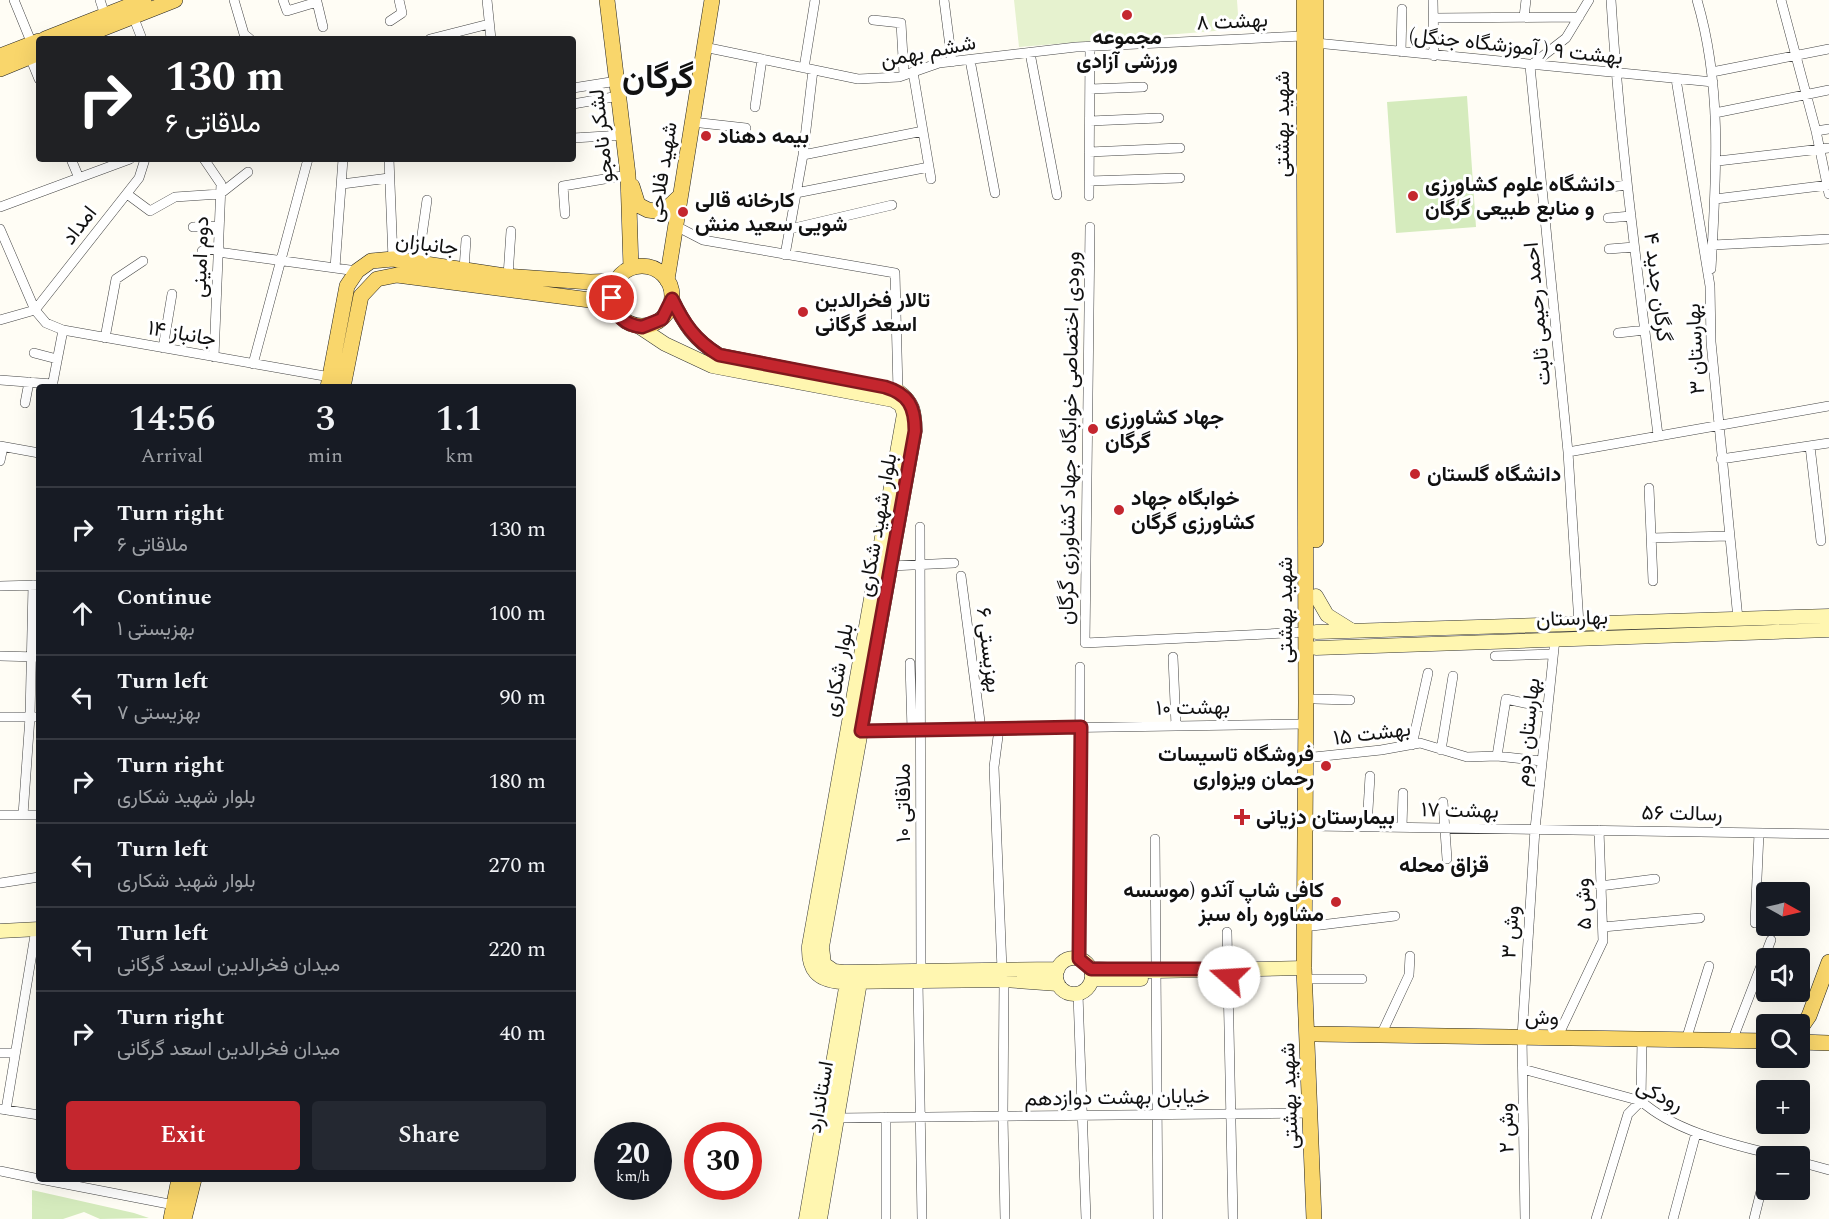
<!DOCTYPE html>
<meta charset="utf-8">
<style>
body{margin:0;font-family:Spectral,Vazirmatn,serif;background:#242831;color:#f1f3f6;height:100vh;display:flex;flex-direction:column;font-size:22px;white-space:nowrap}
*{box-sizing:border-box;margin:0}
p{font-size:20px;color:#9ea1a6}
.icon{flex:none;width:33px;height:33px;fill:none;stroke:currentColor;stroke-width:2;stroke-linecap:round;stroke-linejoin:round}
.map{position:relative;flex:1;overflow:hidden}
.panel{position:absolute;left:36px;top:384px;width:540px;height:798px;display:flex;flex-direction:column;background:#171b24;border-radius:6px;box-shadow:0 6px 24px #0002}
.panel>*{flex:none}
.banner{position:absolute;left:36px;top:36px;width:540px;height:126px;border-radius:6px;box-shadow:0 6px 24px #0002;background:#202124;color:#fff;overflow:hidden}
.needle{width:39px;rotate:98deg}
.controls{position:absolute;left:1756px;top:882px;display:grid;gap:12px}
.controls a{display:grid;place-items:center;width:54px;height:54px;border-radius:6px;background:#171b24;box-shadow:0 6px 24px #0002;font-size:30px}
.speed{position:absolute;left:594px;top:1122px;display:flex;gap:12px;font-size:30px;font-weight:700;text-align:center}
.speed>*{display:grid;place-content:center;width:78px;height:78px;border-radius:50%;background:#171b24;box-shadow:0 6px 24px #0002;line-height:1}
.speed small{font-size:15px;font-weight:400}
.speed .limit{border:9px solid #d22;background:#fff;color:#111}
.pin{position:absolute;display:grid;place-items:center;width:51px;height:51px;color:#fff;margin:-26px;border:3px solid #fff;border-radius:50%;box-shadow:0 2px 6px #0007}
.me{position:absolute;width:66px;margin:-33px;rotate:289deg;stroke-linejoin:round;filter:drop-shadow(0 0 4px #0008)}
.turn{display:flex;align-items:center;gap:21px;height:126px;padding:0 30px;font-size:27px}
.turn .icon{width:78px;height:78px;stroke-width:2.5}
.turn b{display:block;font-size:42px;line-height:51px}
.eta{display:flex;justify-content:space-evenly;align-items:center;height:102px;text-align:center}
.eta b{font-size:36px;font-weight:600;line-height:42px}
.button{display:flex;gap:12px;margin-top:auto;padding:12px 30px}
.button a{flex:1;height:69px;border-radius:6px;background:#c4262e;color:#fff;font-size:24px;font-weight:600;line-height:69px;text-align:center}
.button a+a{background:#242831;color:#f1f3f6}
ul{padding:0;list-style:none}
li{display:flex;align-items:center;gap:18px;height:84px;padding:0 30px;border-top:2px solid #363941}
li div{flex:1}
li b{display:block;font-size:22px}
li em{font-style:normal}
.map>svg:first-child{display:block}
.green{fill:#d5ebbd}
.pitch{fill:#e6f2cf}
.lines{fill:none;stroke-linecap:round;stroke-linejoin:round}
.street-casing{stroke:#444;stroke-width:10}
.secondary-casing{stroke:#333;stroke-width:15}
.primary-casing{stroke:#222;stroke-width:16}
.street{stroke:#fff;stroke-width:9}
.secondary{stroke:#fff6b0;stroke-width:14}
.primary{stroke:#f9d66b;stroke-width:15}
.route-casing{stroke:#7f191e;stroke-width:15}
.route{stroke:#c4262e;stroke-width:10}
.poi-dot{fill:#c4262e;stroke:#fff;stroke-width:2}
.labels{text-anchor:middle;stroke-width:6;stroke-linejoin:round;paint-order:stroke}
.street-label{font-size:21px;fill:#111;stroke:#fff}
.poi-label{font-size:21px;font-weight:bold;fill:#111;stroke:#fff;text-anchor:start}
.neighbourhood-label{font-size:22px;font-weight:bold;fill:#111;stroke:#fff}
.town-label{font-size:33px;font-weight:bold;fill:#111;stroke:#fff}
</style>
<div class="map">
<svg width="1829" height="1219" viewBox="0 0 1829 1219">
<rect width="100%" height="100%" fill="#fffdf5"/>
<path class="green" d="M1467 96 1476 227 1396 233 1387 102Z
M32 1190 134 1213 149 1218 100 1219 84 1212 63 1219H32Z"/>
<path class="pitch" d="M1014 0H1237L1239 29 1019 47Z"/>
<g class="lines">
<defs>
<path id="street" d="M14 0 32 44
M100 0 105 15
M234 0 244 34 250 39
M283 0 287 11 317 2 323 27
M487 0 491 39
M944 0 952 62
M1433 0 1434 56
M1611 0C1620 146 1640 291 1658 435
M1697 0C1723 88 1716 179 1711 269
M1781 0 1816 131 1829 194
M133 16 142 39
M1524 17 1526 0
M1434 18 1579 17
M873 20 901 23 904 75
M390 21 402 13 399 0
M430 39 489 24
M1316 43 1713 82
M704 47 858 79 899 77 939 63 1076 47 1303 36
M1401 52 1402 9
M1030 53 1057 195
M30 57 39 79
M970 60 995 193
M804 68 815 0
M913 72 931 179
M1712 72 1829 49
M1676 79 1710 286 1711 342 1738 619
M573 88 617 81
M1090 89 1143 87
M573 104 619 96
M755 107 762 59
M1715 113 1829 90
M1090 121 1159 118
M692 122 746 128
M1816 131 1829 129
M573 138 623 135
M1089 152 1180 148
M803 155 923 131
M71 159 79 178
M204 159 221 184 214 357
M389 159 393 259
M1718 161 1829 148
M1089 181 1180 178
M342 184 389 178
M1602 188 1627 185
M796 193 929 167
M127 194 150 211 175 197 220 194 248 172
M1089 196 1090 47
M1715 199 1829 185
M0 207 130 159
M565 214 563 186 628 175
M1608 218 1631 216
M674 225 703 240 895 273 898 391
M193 227 219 226
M1090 227 1085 643 1306 632
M0 229 35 310 46 323 63 330 330 377
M790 229 892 205
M1713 245 1829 239
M1609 249 1634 247
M202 251 219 248
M218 252 357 271
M785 255 803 155 813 70
M418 263 427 200
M335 268 343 159
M464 269 466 240
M508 276 511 231
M35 310 139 178 145 159
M0 320 35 310
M1618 333 1645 330
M105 338 116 279 143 261
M163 348 172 294
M34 353 57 359
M253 364 308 159
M0 380 53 384
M52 387 63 330
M25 403 29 382
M0 446 39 453
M1810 446 1821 541
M1568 452 1829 406
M1721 459 1829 443
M0 461 3 447
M1649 488 1653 581
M920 527 921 971
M1651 538 1729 536
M891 566 954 563
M961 576 981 729
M0 586 39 585
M1579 624 1568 452 1530 66 1566 38 1589 0
M0 656 39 657
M1495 656 1553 654
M1173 657 1176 726
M910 663 912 730
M1315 699 1350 700
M0 717H39
M999 729 994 767 1002 970
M861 731 1306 724
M1412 745 1428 673
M1441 750 1453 676
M1497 756 1506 699 1548 708
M1314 757 1381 750 1420 743 1467 757 1497 756 1541 761
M1443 802 1447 859
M0 815H39
M23 815 30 717 33 585
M1313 826 1829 834
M1367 827 1370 776
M1402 827 1403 793
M1155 839 1158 1219
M0 883 39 877
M1600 886 1655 879
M1755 923 1759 833
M1312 926 1395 916
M1603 927 1700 918
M1227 932 1233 1219
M1079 959 1080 667
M1313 979H1362
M1004 980 1003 1116 1005 1219
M918 981 922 1219
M1078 994 1086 1219
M1381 1035 1409 975 1410 956
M1557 1038 1603 941 1599 830
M1686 1040 1709 966
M1732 1041 1771 940
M0 1053H15
M1523 1069 1641 1101C1677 1133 1733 1144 1779 1156
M1641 1101 1642 1039
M0 1109 39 1115
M6 1110 36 929
M838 1118 1312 1113
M1800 1162 1829 1170
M0 1171 39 1179
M40 1179 174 1205
M886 1219V1117
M1525 1219 1522 1037 1535 829 1555 639
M1596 1219 1628 1114 1641 1101
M1673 1219 1696 1133
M1754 1219 1767 1167"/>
<path id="secondary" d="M672 299C684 324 694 340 719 355L898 391C913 402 915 412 915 431L822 947 824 964 834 971 844 972 1058 969
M638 326 665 344 712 366 893 400 901 405 904 414 809 946C808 970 817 980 841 982L1004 980 1058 984
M1316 596 1327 615 1351 630
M1316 632 1829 616
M1316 648 1829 630
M0 931 39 929
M1056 976a18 18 0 1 1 36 0a18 18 0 1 1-36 0Z
M1091 969 1156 971 1304 968
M1092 979H1141
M806 1219 847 982
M820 1219 860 982"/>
<path id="primary" d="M607 0 628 175 631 268
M1304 0 1306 702 1304 968 1314 1219
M45 39 144 0
M76 39 175 0
M0 56 39 41
M0 69 39 53
M632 186 638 205 648 210 663 212 679 197
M612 296a30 30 0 1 1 60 0a30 30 0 1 1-60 0Z
M667 280 712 0
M328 387 347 286 357 271 371 261 393 259 505 276 590 282 616 281
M343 387 361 296 377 279 397 275 590 300 616 312
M1316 540V0
M1800 1029 1809 1016 1829 962
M1316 1034 1767 1041
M1800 1042 1829 1043
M171 1219 179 1179
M184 1219 194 1179"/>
</defs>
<use href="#street" class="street-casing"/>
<use href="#secondary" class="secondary-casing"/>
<use href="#primary" class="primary-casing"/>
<use href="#street" class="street"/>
<use href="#secondary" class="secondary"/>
<use href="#primary" class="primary"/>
</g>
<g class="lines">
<defs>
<path id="route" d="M612 298C615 315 624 325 642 327L662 319 672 299C684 324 695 340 719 355L885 387C909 394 915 407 915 431L861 731 1081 727 1079 959 1091 969H1230L1229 977"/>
</defs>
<use href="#route" class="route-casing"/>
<use href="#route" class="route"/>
</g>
<g class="poi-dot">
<circle cx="1127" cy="15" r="6"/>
<circle cx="706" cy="136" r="6"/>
<circle cx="1413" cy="196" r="6"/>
<circle cx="683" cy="212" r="6"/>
<circle cx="803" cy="312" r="6"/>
<circle cx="1093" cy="429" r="6"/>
<circle cx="1415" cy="474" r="6"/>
<circle cx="1119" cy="510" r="6"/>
<circle cx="1326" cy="766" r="6"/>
<path d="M1239 808h6v6h6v6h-6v6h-6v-6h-6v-6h6z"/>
<circle cx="1336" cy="902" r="6"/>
</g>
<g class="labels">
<g class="street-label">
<text transform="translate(1232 21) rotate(-3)" y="7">۸ بهشت</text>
<text transform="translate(1516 46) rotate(6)" y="7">بهشت ۹ ( آموزشگاه جنگل)</text>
<text transform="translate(928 51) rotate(-11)" y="7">ششم بهمن</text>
<text transform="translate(1282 124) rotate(-90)" y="7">شهید بهشتی</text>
<text transform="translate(601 136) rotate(-96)" y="7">لشکر نامجو</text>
<text transform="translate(662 172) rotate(-81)" y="7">شهید فلاحی</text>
<text transform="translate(79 225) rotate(-52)" y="7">امداد</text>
<text transform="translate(427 244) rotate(7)" y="7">جانبازان</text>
<text transform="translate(200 257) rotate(-88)" y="7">دوم امینی</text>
<text transform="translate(1658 287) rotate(83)" y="7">گرگان جدید ۴</text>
<text transform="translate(1537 314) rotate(-95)" y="7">احمد رحیمی ثابت</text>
<text transform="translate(182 333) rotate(10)" y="7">جانباز ۱۴</text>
<text transform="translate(1695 349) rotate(-93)" y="7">بهارستان ۳</text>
<text transform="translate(1069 438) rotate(-89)" y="7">ورودی اختصاصی خوابگاه جهاد کشاورزی گرگان</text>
<text transform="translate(877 525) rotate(-80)" y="7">بلوار شهید شکاری</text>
<text transform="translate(1285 610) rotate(-90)" y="7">شهید بهشتی</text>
<text transform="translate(1572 618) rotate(-2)" y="7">بهارستان</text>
<text transform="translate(989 650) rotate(83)" y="7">بهزیستی ۶</text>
<text transform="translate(838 670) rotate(-80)" y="7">بلوار شکاری</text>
<text transform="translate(1193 707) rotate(-1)" y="7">بهشت ۱۰</text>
<text transform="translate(1527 732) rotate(-84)" y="7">بهارستان دوم</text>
<text transform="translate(1372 733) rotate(-7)" y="7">بهشت ۱۵</text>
<text transform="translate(903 803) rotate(-90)" y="7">۱۰ ملاقاتی</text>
<text transform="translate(1460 810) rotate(1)" y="7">بهشت ۱۷</text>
<text transform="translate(1682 813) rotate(1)" y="7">۵۶ رسالت</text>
<text transform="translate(1583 904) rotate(-93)" y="7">وش ۵</text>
<text transform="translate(1510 932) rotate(-86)" y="7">وش ۳</text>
<text transform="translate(1542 1017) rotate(1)" y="7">وش</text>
<text transform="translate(1660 1095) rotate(26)" y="7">رودکی</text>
<text transform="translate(1289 1096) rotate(-92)" y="7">شهید بهشتی</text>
<text transform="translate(820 1097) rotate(-80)" y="7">استاندارد</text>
<text transform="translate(1117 1097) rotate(-1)" y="7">خیابان بهشت دوازدهم</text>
<text transform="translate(1506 1128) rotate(-91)" y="7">وش ۲</text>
</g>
<g class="poi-label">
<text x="1127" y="44" text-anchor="middle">مجموعه<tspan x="1127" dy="24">ورزشی آزادی</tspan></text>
<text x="718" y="143">بیمه دهناد</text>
<text x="1425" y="191">دانشگاه علوم کشاورزی<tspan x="1425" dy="24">و منابع طبیعی گرگان</tspan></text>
<text x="695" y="207">کارخانه قالی<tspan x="695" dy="24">شویی سعید منش</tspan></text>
<text x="815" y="307">تالار فخرالدین<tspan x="815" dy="24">اسعد گرگانی</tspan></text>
<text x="1105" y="424">جهاد کشاورزی<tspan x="1105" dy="24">گرگان</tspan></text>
<text x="1427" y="481">دانشگاه گلستان</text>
<text x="1131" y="505">خوابگاه جهاد<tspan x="1131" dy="24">کشاورزی گرگان</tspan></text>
<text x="1314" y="761" text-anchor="end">فروشگاه تاسیسات<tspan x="1314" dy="24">رحمان ویزواری</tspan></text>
<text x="1256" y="824">بیمارستان دزیانی</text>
<text x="1324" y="897" text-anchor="end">کافی شاپ آندو (موسسه<tspan x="1324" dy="24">مشاوره راه سبز</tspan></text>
</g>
<g class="neighbourhood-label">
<text x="1444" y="872">قزاق محله</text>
</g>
<g class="town-label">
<text x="658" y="88">گرگان</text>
</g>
</g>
</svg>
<div class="controls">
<a><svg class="needle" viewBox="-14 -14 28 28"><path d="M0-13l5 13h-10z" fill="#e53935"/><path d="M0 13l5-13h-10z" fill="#9ea1a6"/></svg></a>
<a><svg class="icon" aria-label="sound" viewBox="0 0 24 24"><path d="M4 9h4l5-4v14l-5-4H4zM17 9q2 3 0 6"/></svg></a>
<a><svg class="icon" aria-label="search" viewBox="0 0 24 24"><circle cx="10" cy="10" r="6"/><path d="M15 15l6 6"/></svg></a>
<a>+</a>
<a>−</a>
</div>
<div class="speed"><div>20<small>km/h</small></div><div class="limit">30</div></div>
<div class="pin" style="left:612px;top:298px;background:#d93025"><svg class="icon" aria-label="arrive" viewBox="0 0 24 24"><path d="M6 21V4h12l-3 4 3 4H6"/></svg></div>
<svg class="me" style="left:1229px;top:977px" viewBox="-20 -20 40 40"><circle r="19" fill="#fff"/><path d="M0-13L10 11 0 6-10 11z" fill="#c4262e"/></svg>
<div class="banner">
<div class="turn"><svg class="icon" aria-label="right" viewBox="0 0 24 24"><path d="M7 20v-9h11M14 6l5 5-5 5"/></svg><div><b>130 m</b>۶ ملاقاتی</div></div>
</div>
<section class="panel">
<div class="eta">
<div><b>14:56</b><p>Arrival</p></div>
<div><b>3</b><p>min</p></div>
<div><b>1.1</b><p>km</p></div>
</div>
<ul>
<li><svg class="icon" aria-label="right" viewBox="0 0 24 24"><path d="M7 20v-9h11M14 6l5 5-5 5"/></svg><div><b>Turn right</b><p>۶ ملاقاتی</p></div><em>130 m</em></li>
<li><svg class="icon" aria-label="ahead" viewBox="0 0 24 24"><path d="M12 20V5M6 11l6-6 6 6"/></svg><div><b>Continue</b><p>بهزیستی ۱</p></div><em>100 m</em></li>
<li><svg class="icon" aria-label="left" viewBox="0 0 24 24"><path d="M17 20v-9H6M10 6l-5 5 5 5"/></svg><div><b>Turn left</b><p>۷ بهزیستی</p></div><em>90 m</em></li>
<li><svg class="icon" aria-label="right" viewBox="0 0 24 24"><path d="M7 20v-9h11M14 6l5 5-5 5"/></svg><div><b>Turn right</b><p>بلوار شهید شکاری</p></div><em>180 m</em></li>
<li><svg class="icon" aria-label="left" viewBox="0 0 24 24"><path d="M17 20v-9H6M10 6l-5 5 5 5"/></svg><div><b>Turn left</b><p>بلوار شهید شکاری</p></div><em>270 m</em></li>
<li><svg class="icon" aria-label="left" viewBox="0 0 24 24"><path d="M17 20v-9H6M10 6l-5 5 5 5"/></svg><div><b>Turn left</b><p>میدان فخرالدین اسعد گرگانی</p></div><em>220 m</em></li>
<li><svg class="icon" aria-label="right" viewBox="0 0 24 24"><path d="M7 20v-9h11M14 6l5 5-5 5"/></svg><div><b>Turn right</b><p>میدان فخرالدین اسعد گرگانی</p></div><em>40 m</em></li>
</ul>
<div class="button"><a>Exit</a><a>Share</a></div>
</section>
</div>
